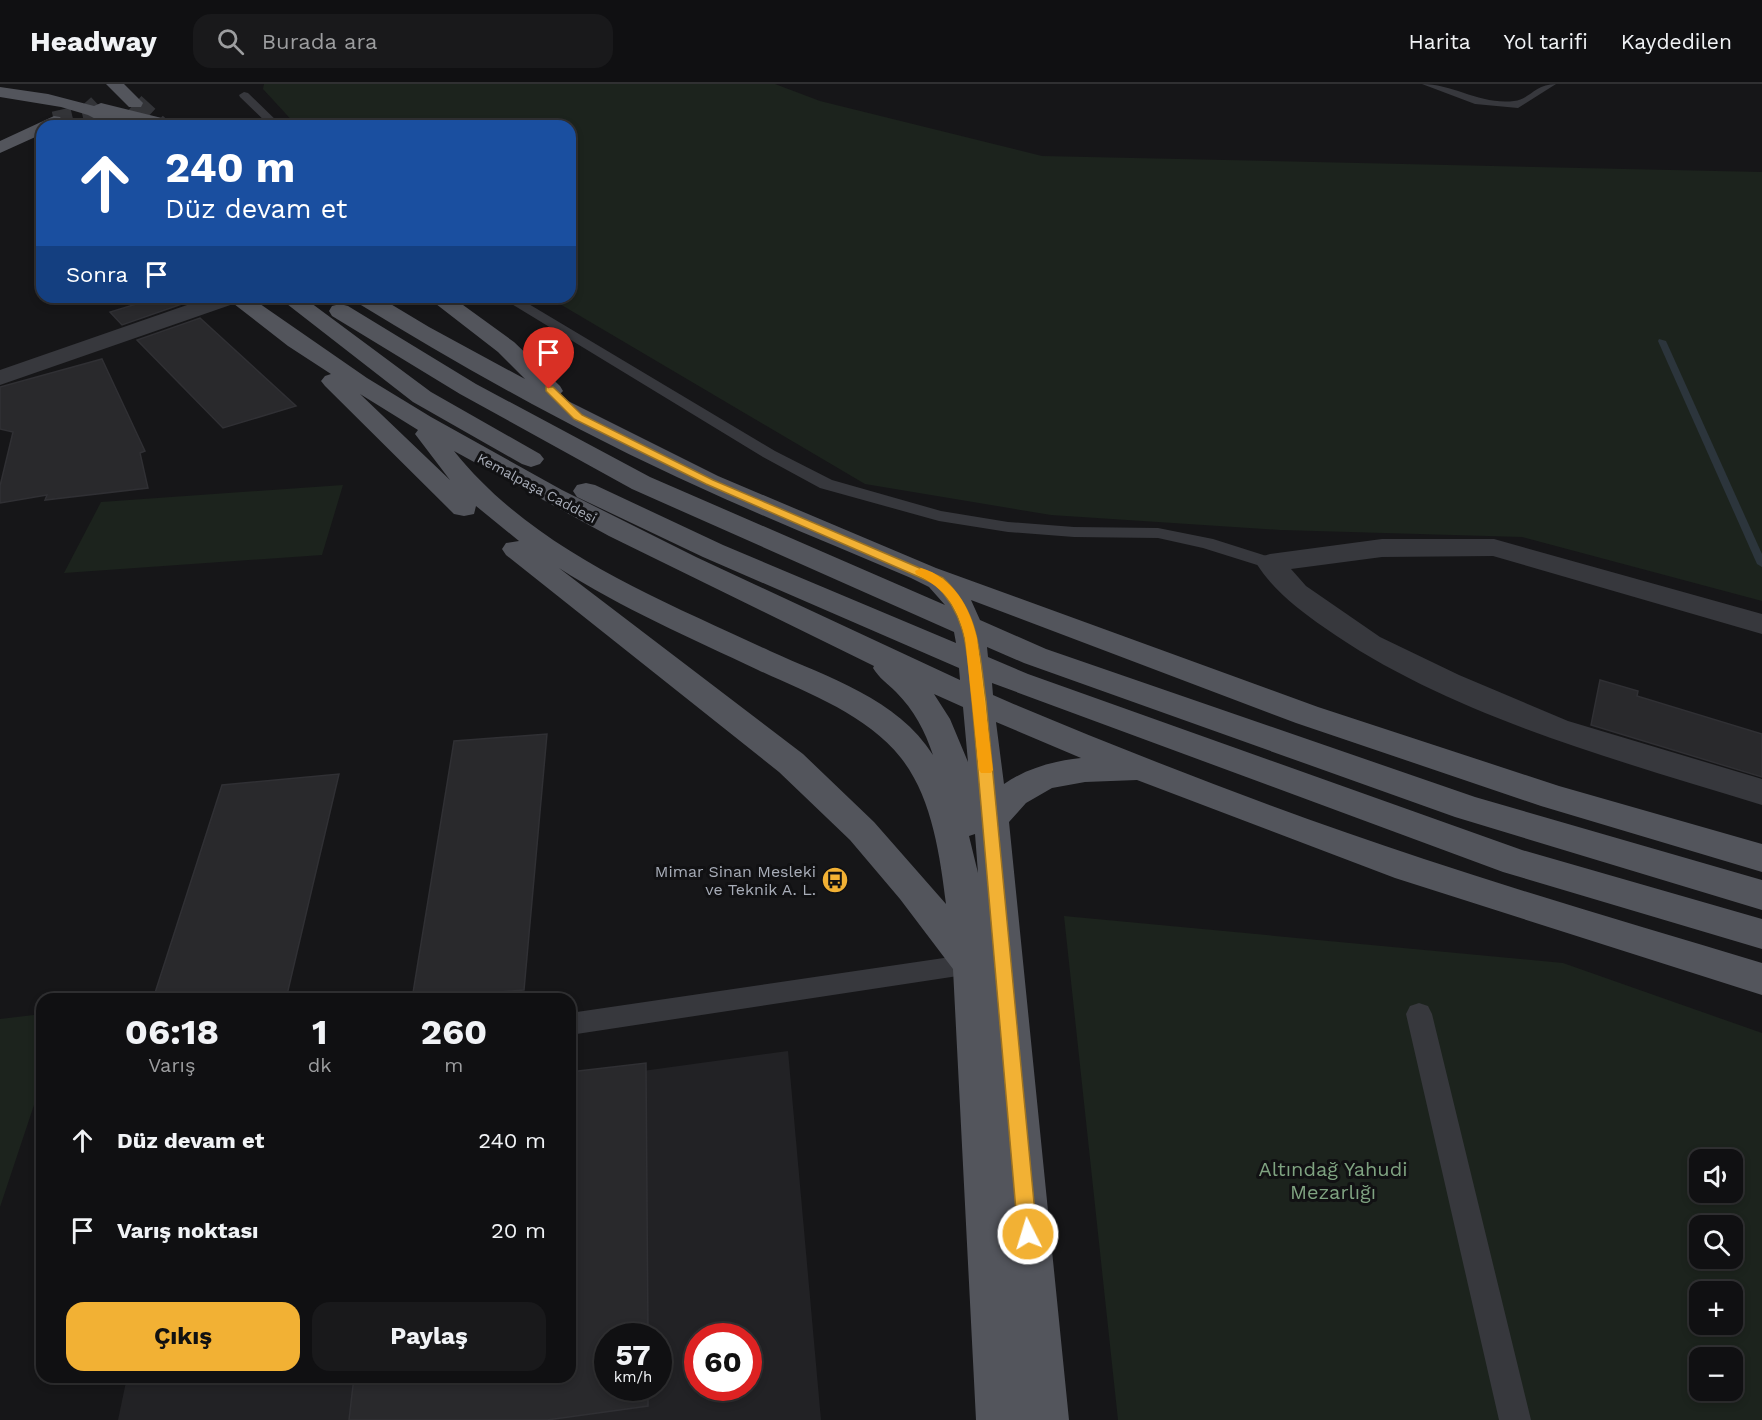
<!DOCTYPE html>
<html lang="tr">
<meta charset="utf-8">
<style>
body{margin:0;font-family:"Work Sans",sans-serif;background:#19191b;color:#f1f3f6;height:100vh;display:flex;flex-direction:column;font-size:22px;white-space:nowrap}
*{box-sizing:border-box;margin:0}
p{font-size:20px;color:#9c9d9f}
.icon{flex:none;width:33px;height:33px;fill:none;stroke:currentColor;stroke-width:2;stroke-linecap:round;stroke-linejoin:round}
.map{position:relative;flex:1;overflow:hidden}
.side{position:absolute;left:36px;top:909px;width:540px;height:390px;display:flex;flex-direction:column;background:#101012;border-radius:18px;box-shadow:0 3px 9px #0003,0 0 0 2px #303032}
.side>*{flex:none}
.top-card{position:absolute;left:36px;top:36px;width:540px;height:183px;border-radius:18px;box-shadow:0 3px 9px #0003,0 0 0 2px #303032;background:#1a4fa0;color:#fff;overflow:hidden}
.buttons{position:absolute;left:1689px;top:1065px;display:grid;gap:12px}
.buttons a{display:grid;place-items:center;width:54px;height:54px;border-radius:12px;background:#101012;box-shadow:0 3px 9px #0003,0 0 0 2px #303032;font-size:30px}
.speed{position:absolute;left:594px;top:1239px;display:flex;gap:12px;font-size:30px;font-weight:700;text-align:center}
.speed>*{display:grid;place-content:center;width:78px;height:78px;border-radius:50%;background:#101012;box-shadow:0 3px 9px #0003,0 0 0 2px #303032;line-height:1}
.speed small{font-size:15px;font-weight:400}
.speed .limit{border:9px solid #d22;background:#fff;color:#111}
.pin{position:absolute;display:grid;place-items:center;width:51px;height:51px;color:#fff;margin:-62px -26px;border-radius:50% 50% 50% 0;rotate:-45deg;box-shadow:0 0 6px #0007}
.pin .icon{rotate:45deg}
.me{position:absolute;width:66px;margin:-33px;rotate:355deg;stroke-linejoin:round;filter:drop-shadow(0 0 4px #0008)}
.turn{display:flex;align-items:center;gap:21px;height:126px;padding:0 30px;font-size:27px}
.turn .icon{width:78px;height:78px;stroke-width:2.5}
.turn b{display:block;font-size:42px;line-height:51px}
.then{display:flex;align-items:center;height:57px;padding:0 30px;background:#0003;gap:12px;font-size:22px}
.eta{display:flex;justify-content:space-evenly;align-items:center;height:102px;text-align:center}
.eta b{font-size:36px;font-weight:700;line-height:42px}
.button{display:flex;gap:12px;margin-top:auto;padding:12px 30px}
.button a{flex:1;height:69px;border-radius:18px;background:#f2b134;color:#111;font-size:24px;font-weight:700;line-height:69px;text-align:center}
.button a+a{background:#19191b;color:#f1f3f6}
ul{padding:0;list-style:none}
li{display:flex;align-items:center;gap:18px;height:90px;padding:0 30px}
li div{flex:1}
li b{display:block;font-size:22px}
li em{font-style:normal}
header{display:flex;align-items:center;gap:36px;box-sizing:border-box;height:84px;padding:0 30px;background:#101012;border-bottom:2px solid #303032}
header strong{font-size:28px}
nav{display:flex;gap:33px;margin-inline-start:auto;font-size:21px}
.search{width:420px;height:54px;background:#19191b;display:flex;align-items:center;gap:15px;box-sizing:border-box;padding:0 21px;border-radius:18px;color:#9c9d9f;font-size:22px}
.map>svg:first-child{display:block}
.built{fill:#222225;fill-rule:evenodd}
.green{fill:#1c231d;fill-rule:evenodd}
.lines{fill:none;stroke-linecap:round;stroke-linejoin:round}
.stream{fill:#2c353c;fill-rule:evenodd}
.building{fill:#29292c;stroke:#303034;stroke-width:1.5}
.primary-tunnel{stroke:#333438;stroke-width:19;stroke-dasharray:19 10;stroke-linecap:butt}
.service{fill:#37383d;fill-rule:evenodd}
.minor{fill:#37383d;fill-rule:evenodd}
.tertiary{fill:#37383d;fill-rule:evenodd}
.primary{fill:#53555c;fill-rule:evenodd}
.route{fill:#f2b134;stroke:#9d7322;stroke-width:1.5}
.slow{fill:#f59e0b}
.labels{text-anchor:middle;stroke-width:6;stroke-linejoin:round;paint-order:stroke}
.far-street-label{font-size:14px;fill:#a8adb8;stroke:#111113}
.poi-label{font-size:16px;fill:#a8adb8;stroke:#111113;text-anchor:end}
.near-park-label{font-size:20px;fill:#7fa381;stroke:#111113}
</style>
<header>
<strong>Headway</strong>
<div class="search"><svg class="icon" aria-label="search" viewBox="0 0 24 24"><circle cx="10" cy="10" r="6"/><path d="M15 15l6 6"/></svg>Burada ara</div>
<nav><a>Harita</a><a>Yol tarifi</a><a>Kaydedilen</a></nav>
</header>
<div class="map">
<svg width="1762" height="1336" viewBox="0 0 1762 1336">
<rect width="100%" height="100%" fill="#161618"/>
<path class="built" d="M788 967 821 1336H118L127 1293H570V997ZM608 1252H658V1304H608ZM698 1252H748V1304H698Z"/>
<path class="green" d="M264 0H775L820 17 1042 72 1762 88V517L1522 453 1281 446 1051 431 865 400 548 213H570V42H297L263 5Z
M343 401 322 471 64 489 101 418Z
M1064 832 1563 879 1762 949V1336H1118ZM1700 1076H1732V1108H1700ZM1700 1142H1732V1174H1700ZM1700 1208H1732V1240H1700ZM1700 1274H1732V1306H1700Z
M42 930V997L0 1123V935Z"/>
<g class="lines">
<path class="stream" d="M1659 255 1666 257 1762 470V483L1757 480 1658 257Z"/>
</g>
<path class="building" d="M159 213H178L185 219 122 241 110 228Z
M200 234 296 322 223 344 137 256Z
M102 275 145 367 140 369 148 404 45 416 47 411 0 419V402L13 348 0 345V303Z
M1600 596 1638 607 1637 612 1762 650V693L1591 641Z
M547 650 524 906 412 915 454 657Z
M339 690 286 915H153L222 701Z
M646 979 648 1252H608V1304H648V1322L547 1336H349L354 1293H570V988Z"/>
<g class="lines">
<path class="primary-tunnel" d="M135 19 160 42
M54 37 88 29 102 16"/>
<path class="service" d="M1422 0C1453 0 1481 21 1514 17 1529 16 1535 0 1556 0L1518 24 1475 20Z
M244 8 248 9 282 42H270L240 13 239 11Z
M500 213H517L775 367 832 396 941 427 1008 438 1074 443 1158 444 1213 455 1276 475 1279 479 1276 483 1270 485 1203 464 1158 454 1074 453 1008 448 939 437 820 404 763 373Z
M971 870 980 873 983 880 980 887 971 890 570 951V929Z
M1419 919 1428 922 1432 930 1531 1336H1499L1406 930 1410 922Z"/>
<path class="minor" d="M210 213H242L239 218 0 301V286Z"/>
<path class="tertiary" d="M1382 455H1494L1762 530V550L1493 472 1382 473 1291 485 1306 502 1380 553 1459 591 1568 637 1762 695V721C1617 676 1450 632 1325 544 1298 525 1274 507 1256 479L1260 473 1270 470Z"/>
<path class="primary" d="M106 0H124L143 19 141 23H129Z
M0 3 48 10 94 22 101 19 178 38 181 42H151L121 34 131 42H109L88 31 61 23 0 13Z
M54 32 60 33 63 37 60 41 42 42V50L0 69V57Z
M225 213H250L367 294 431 333 562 406 696 473 960 596 959 584 703 473 577 413 573 407 577 401 586 399 595 401 723 461 956 559 954 548 632 405 460 310 332 232 329 227 332 222 340 220 348 222 476 300 650 393 945 521 929 503 911 494C841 464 771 436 701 404 585 352 465 285 356 218L353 213H379L429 243 525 295 498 268 427 213H452L514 258 560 302 563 307 558 312 718 392 936 484 1318 623 1559 702 1762 760V788L1541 722 1296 639 971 516 980 536 1046 565 1475 713 1762 796V826L1455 733 1024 579 987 563 988 573 1028 590 1522 766 1762 835V865L1503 788 992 599 993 611 1009 618C1145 675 1284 729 1424 775 1536 812 1649 845 1762 879V911L1395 794 1137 696 1085 698 1052 704 1026 719 1009 738 1069 1336H976L953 885 900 815 850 756 779 688 506 471 502 465 506 459 519 457 476 422 474 430 464 432 454 430 325 302 321 297 325 292 331 290 288 262ZM360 310 418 346 415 350 450 396ZM454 367 609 452 874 582 873 584C879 594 888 600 896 608 914 626 925 647 933 671 898 615 827 593 770 567 659 515 533 466 454 367ZM559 484C621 524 691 554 758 586 807 609 866 630 901 674 932 713 940 772 946 820L874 738 803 670ZM934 610 963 623 968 678 950 635ZM996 638 1081 674C1054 677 1027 684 1004 700ZM975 750 978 789 969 752Z
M278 213H303L431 308 540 370 544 375 540 380 531 383 522 380 413 318Z"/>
</g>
<path class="route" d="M546 303H553L582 331 713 396 943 494C981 530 979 569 986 617L1037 1150 1034 1156 1028 1159 1021 1156 1018 1150 972 617C967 572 969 533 935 500L706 400 574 335 546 307Z"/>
<path class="slow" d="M921 484C953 493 970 523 977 554L993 686 991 689H981L979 686 965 554C957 521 946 506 916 490L915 487Z"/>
<defs>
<symbol id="bus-disc" viewBox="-11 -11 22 22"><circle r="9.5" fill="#f2b134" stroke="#111113"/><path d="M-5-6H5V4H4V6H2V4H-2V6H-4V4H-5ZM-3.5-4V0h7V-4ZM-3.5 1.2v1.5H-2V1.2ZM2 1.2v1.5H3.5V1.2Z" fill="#111"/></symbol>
</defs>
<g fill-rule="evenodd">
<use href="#bus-disc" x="820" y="781" width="30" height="30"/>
</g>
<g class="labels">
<g class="far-street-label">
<text transform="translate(537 404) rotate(28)" y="5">Kemalpaşa Caddesi</text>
</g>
<g class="poi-label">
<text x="816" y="793">Mimar Sinan Mesleki<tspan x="816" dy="18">ve Teknik A. L.</tspan></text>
</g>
<g class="near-park-label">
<text x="1333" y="1092">Altındağ Yahudi<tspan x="1333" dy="23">Mezarlığı</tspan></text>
</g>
</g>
</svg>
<div class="buttons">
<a><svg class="icon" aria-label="sound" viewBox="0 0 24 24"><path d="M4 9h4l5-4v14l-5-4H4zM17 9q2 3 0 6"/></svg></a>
<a><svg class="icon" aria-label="search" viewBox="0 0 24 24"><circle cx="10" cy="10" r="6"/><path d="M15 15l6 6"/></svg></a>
<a>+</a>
<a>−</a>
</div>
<div class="speed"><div>57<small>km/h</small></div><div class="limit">60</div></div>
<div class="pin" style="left:549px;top:305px;background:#d93025"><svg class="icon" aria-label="arrive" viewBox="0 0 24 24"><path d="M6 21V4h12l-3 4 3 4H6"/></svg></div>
<svg class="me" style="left:1028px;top:1150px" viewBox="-20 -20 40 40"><circle r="17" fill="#f2b134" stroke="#fff" stroke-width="3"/><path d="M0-11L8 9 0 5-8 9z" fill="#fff"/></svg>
<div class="top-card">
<div class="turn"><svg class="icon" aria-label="ahead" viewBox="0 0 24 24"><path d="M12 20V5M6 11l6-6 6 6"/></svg><div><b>240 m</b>Düz devam et</div></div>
<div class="then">Sonra<svg class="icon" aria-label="arrive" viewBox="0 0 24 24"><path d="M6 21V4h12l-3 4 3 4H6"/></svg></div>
</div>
<section class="side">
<div class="eta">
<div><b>06:18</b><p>Varış</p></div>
<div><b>1</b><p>dk</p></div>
<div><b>260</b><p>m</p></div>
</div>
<ul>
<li><svg class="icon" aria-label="ahead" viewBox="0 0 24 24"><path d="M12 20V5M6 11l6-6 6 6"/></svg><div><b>Düz devam et</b></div><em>240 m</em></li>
<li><svg class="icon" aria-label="arrive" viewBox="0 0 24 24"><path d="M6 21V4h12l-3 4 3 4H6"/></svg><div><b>Varış noktası</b></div><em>20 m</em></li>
</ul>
<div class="button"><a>Çıkış</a><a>Paylaş</a></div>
</section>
</div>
